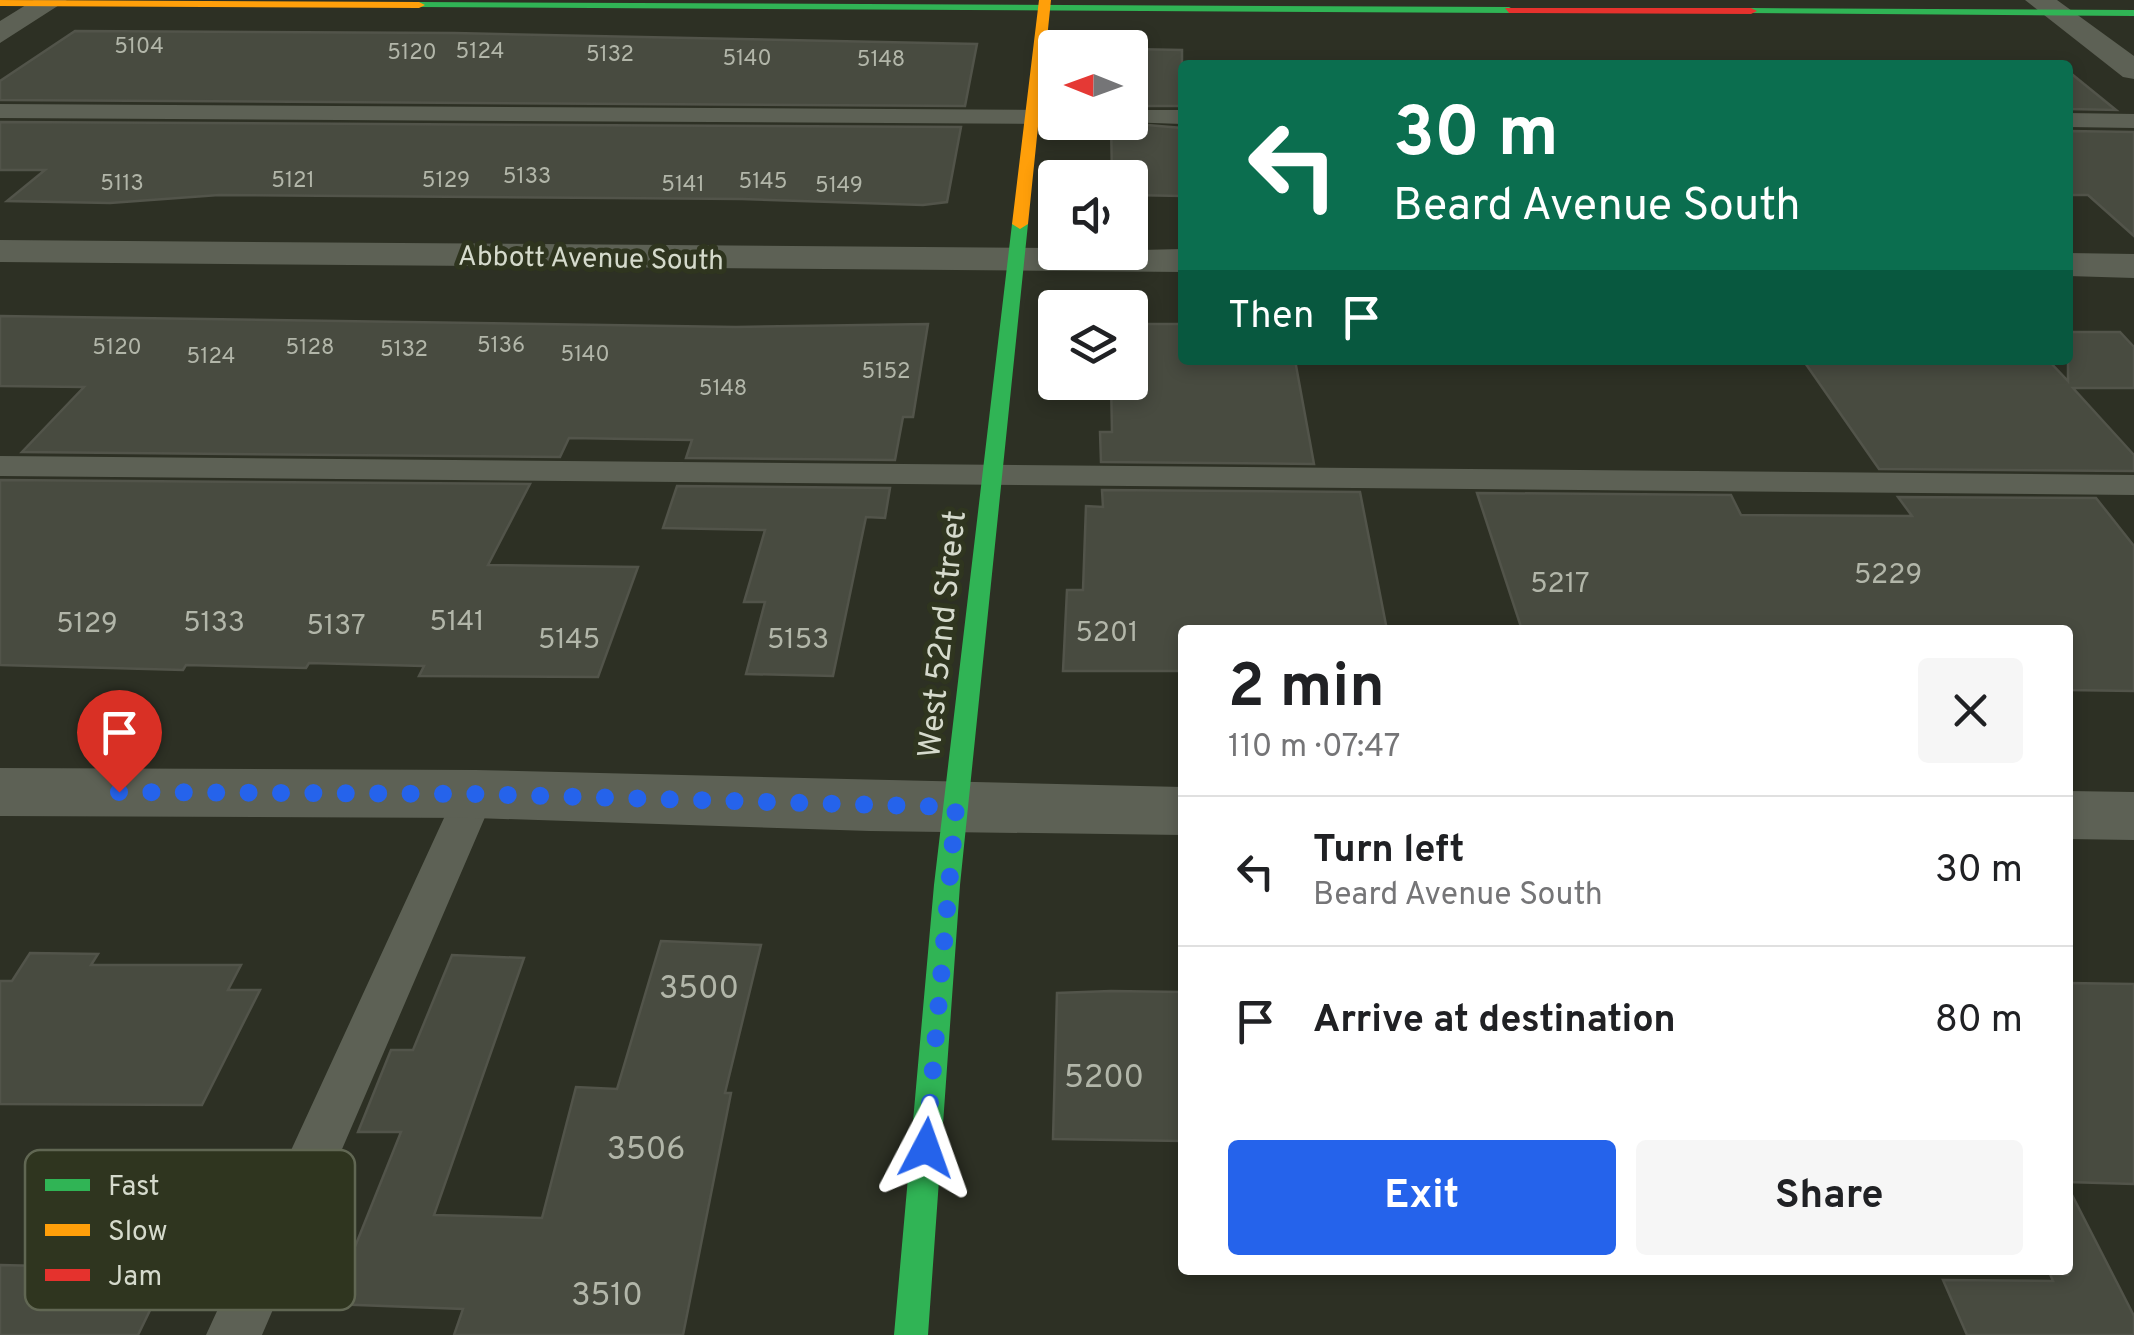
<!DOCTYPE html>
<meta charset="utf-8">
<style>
body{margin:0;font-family:Overpass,sans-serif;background:#f6f6f6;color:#202124;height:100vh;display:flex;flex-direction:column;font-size:38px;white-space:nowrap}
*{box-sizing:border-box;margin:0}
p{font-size:32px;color:#757577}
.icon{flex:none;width:55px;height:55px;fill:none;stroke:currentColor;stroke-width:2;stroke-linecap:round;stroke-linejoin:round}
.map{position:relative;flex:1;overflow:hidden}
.sheet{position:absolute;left:1178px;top:625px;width:895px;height:650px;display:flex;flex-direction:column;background:#fff;border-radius:10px;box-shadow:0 5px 15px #0003}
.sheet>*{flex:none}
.hud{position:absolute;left:1178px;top:60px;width:895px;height:305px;border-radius:10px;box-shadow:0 5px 15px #0003;background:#0b6e4f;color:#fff;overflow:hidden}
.needle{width:65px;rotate:271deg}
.buttons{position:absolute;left:1038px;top:30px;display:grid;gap:20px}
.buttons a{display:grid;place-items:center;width:110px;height:110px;border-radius:10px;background:#fff;box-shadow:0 5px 15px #0003;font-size:50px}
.pin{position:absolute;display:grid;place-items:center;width:85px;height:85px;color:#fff;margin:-102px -42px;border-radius:50% 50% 50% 0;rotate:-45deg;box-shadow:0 0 10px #0007}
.pin .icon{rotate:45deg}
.me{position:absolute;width:110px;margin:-55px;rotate:4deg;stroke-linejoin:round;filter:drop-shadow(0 0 8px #0008)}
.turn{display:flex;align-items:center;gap:35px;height:210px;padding:0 50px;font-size:45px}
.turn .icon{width:130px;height:130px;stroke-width:2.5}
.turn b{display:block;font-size:70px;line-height:85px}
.then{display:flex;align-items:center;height:95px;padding:0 50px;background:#0003;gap:20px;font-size:38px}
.round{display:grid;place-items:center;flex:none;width:105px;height:105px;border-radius:10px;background:#f6f6f6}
.summary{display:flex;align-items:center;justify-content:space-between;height:170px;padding:0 50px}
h1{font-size:60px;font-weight:700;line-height:75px}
.button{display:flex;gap:20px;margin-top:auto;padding:20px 50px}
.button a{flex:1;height:115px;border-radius:10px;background:#2563eb;color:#fff;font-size:40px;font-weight:700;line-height:115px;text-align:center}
.button a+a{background:#f6f6f6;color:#202124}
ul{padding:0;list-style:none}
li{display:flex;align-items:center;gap:30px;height:150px;padding:0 50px;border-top:2px solid #e0e0e0}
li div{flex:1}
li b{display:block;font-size:38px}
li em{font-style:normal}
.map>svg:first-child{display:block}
.building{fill:#484b40;stroke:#52544a;stroke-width:2.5}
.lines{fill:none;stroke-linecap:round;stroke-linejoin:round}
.lane{fill:#5d6155;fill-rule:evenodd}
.street{fill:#5d6155;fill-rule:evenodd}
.fast{fill:#30b455;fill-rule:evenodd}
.slow{fill:#ff9f0a;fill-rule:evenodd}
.jam{fill:#e5322d;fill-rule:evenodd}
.route{stroke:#2563eb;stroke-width:18;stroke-dasharray:0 32.4}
.labels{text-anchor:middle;stroke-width:10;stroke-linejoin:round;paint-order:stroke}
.far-number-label{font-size:22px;fill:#b2b6a9}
.far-street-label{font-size:28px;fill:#d5dacc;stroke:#2f351f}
.number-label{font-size:28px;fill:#b2b6a9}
.street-label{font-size:32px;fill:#d5dacc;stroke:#2f351f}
.near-number-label{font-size:32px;fill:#b2b6a9}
.key{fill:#2f351f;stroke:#616753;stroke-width:2.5}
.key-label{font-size:28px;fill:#d5dacc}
</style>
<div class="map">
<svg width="2134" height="1335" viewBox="0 0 2134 1335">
<rect width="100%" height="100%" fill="#2d3024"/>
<path class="building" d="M75 31 454 33 977 44 965 106 0 100V81Z
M1130 49 1182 50V106H1130Z
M2068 71 2116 110 2068 109Z
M0 122 961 127 947 202 923 205 742 199 219 195 110 203 7 201 45 170H0Z
M1111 122 1182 128V196L1130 195V178H1112Z
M2068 131 2134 132V236L2088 195H2068Z
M0 316 736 327 928 324 913 417H903L895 460 686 458 692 440 569 438 560 457 22 452 84 387 0 386Z
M1130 324H1182V360H1295L1314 464 1101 462 1100 432H1112L1111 382H1130Z
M2068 332H2120L2134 347V388H2073L2134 455V471L1879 469 1803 360H2048L2068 381Z
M0 480 530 484 488 565 638 567 598 677 419 676 424 666 309 663 306 668 186 665 183 670 0 665Z
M677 486 890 488 885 518 866 517 833 676 746 674 765 602H744L765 530 663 528Z
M1102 490 1360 492 1387 630H1182V671H1063L1067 590H1083L1086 506 1103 507Z
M1477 493 1731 495 1741 515 1912 516 1898 497 2096 498 2134 546V691L2068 690V630H1522Z
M661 941 761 945 725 1093H731L683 1335H454L463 1309 332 1304 401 1132H358L391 1050H413L452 955 524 958 434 1215 542 1218 576 1087 617 1089Z
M30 953 98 954 91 965H241L228 990H260L202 1105 0 1104V981H12Z
M2068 983 2134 984V1184L2068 1182Z
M1111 991 1182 992V1141L1053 1139 1057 993Z
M2068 1187 2134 1316V1335H1967L1943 1280 2053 1281 2050 1274 2068 1275Z
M0 1265 170 1269 138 1335H0Z"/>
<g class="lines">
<path class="lane" d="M0 104 1055 110V122H1060L1055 124 0 118Z
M1130 110H1182V124L1125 122H1130Z
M2068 113 2134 114V128L2068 127Z
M0 456 2134 475V495L0 476Z
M475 778 489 783 495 794 262 1335H206L455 794 461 783Z"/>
<path class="street" d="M34 0H67L0 43V21Z
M2025 0H2057L2134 56V79L2123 77Z
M0 240 1055 248V252L1182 249V272L0 262Z
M2068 253 2134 254V278L2068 276Z
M0 768 475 770 1182 787V835L870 831 475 818 0 816Z
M2068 791 2134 792V840L2068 839Z"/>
<path class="fast" d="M419 2 1509 7 1515 10 1509 13 415 7Z
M1751 8 2134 10V16L1747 13Z
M1020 219 1028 224 960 885 928 1335H894L934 885 1012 224Z"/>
<path class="slow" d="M0 0 419 2 425 5 419 8 0 6Z
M1039 0H1051L1028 224 1020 229 1012 224Z"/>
<path class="jam" d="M1505 8H1751L1757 11 1751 14 1509 13Z"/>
</g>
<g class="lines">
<path class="route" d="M119 792 475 794 956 807 926 1148"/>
</g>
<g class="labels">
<g class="far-number-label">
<text x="139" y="53">5104</text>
<text x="480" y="58">5124</text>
<text x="412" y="59">5120</text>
<text x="610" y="61">5132</text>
<text x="747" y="65">5140</text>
<text x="881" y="66">5148</text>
<text x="527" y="183">5133</text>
<text x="293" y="187">5121</text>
<text x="446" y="187">5129</text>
<text x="763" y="188">5145</text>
<text x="122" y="190">5113</text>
<text x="683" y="191">5141</text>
<text x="839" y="192">5149</text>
<text x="501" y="352">5136</text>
<text x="117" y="354">5120</text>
<text x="310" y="354">5128</text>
<text x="404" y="356">5132</text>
<text x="585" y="361">5140</text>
<text x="211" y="363">5124</text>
<text x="886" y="378">5152</text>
<text x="723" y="395">5148</text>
</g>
<g class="far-street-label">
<text transform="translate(591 257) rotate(1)" y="10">Abbott Avenue South</text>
</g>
<g class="number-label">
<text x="1888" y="583">5229</text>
<text x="1560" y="592">5217</text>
<text x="457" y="630">5141</text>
<text x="214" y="631">5133</text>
<text x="87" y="632">5129</text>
<text x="336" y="634">5137</text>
<text x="1107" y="641">5201</text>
<text x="569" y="648">5145</text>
<text x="798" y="648">5153</text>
</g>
<g class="street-label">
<text transform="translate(941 634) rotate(-84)" y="11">West 52nd Street</text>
</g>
<g class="near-number-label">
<text x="699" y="998">3500</text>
<text x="1104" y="1087">5200</text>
<text x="646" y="1159">3506</text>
<text x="607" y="1305">3510</text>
</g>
</g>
<rect x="25" y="1150" width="330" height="160" rx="15" class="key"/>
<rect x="45" y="1179" width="45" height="12" fill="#30b455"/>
<rect x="45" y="1224" width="45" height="12" fill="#ff9f0a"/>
<rect x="45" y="1269" width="45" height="12" fill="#e5322d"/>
<g class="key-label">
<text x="108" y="1195">Fast</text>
<text x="108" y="1240">Slow</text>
<text x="108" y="1285">Jam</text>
</g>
</svg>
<div class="buttons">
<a><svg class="needle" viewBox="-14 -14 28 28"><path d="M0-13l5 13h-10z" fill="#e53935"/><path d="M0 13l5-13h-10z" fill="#757577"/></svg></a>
<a><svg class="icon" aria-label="sound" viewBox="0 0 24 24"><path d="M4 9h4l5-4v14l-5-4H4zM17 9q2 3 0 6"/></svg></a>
<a><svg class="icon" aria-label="layers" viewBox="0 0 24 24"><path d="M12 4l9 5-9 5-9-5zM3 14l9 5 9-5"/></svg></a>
</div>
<div class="pin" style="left:119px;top:792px;background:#d93025"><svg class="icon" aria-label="arrive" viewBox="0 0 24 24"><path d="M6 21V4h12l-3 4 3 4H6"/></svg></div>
<svg class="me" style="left:926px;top:1148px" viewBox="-20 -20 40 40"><path d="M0-17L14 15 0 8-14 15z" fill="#2563eb" stroke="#fff" stroke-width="4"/></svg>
<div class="hud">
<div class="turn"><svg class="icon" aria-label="left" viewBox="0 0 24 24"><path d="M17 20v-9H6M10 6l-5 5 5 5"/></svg><div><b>30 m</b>Beard Avenue South</div></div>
<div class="then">Then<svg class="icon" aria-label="arrive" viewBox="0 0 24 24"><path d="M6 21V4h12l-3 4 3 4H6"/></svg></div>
</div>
<section class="sheet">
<div class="summary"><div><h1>2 min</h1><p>110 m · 07:47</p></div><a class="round"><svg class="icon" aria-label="close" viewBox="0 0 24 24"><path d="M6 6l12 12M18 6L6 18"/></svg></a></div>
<ul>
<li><svg class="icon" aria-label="left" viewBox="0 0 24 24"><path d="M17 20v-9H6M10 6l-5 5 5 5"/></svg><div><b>Turn left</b><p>Beard Avenue South</p></div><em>30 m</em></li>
<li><svg class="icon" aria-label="arrive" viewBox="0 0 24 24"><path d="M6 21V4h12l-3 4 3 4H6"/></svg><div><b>Arrive at destination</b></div><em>80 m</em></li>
</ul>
<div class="button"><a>Exit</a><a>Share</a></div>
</section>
</div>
